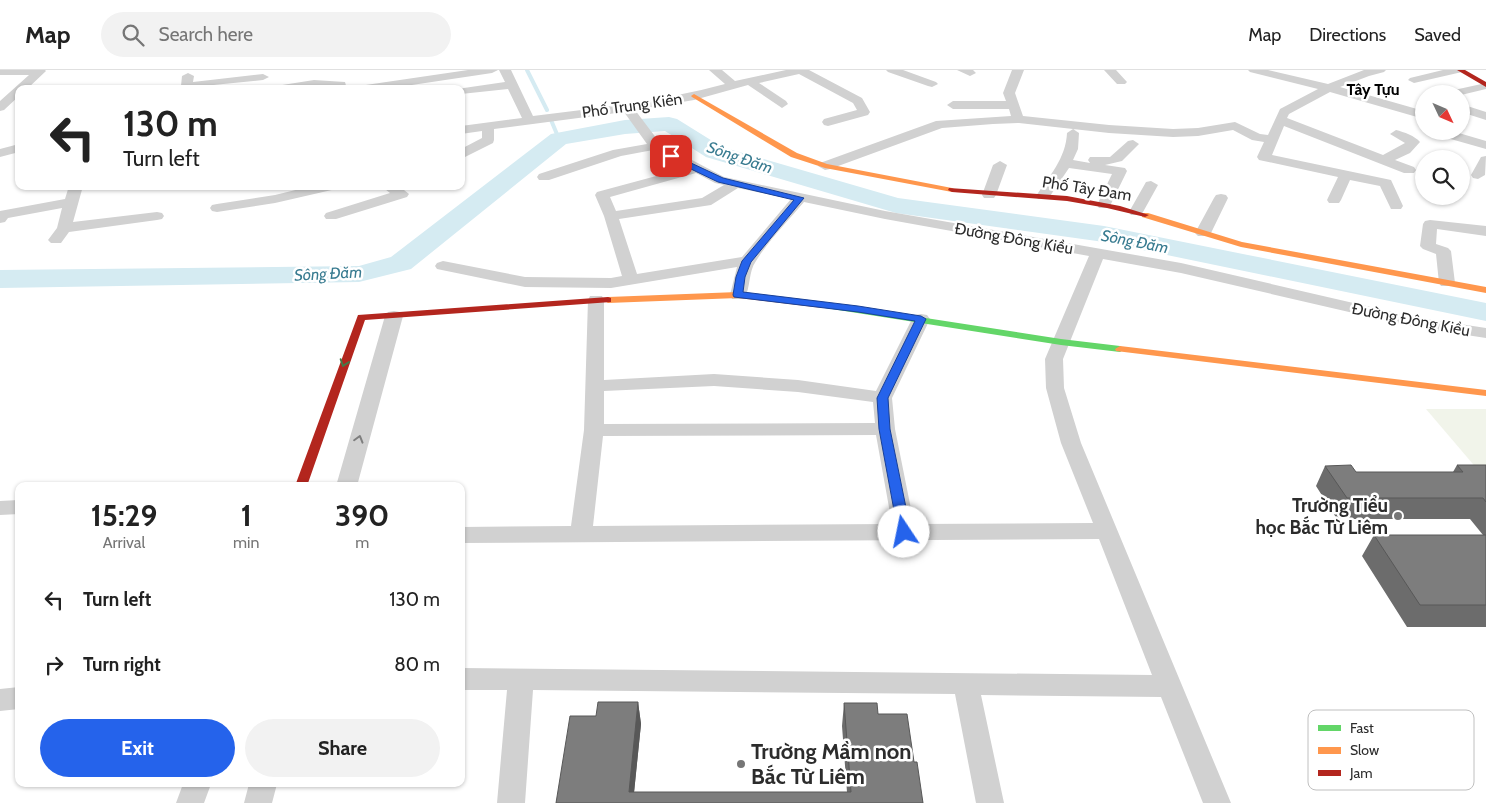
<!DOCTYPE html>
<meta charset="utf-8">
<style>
body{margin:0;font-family:Cabin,sans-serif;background:#f2f2f2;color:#222;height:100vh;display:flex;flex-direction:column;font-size:19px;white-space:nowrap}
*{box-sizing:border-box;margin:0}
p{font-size:16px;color:#767676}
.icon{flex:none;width:28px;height:28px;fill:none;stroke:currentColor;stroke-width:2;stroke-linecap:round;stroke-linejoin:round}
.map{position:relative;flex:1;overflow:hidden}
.drawer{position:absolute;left:15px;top:412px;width:450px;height:305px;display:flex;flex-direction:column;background:#fff;border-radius:10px;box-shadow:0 1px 4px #0004}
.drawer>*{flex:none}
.guide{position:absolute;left:15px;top:15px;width:450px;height:105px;border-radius:10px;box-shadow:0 1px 4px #0004;background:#fff;color:#222;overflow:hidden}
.needle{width:32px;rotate:134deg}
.tools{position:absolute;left:1415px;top:15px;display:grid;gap:10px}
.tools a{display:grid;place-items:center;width:55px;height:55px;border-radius:50%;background:#fff;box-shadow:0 1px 4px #0004;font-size:25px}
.pin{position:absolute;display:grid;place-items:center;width:42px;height:42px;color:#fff;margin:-21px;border-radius:10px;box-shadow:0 2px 8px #0006}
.me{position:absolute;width:55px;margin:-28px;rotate:349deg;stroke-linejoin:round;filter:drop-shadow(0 0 4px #0008)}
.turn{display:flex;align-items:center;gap:18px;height:105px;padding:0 25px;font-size:22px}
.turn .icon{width:65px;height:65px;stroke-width:2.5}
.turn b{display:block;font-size:35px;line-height:42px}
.eta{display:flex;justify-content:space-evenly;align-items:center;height:85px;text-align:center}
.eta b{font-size:30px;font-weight:700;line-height:35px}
.primary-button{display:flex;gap:10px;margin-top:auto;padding:10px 25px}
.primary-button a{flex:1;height:58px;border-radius:30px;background:#2563eb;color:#fff;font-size:20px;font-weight:700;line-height:58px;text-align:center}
.primary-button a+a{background:#f2f2f2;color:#222}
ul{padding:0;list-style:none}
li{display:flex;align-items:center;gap:15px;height:65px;padding:0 25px}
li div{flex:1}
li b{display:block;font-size:19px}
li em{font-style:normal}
header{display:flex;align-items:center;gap:30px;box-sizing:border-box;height:70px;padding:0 25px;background:#fff;border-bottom:1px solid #e0e0e0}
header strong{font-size:24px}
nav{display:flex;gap:28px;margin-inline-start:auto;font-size:18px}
.search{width:350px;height:45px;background:#f2f2f2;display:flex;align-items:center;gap:12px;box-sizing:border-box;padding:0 18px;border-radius:28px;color:#767676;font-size:19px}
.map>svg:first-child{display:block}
.green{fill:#f1f4ea}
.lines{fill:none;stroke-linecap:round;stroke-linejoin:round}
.stream{stroke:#d5ebf2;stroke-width:4}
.river{fill:#d5ebf2;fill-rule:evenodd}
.street{fill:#d1d1d1;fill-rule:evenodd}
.fast{fill:#63d668;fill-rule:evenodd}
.slow{fill:#ff974d;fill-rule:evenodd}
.jam{fill:#b3261e;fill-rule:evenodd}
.wall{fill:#6c6c6c}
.shaded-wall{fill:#585858}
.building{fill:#7d7d7d;stroke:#585858}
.oneway{stroke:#457847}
.oneway2{stroke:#7e7e7e}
.route{fill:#2563eb;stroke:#184099}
.poi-dot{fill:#767676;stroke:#fff;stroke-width:2}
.labels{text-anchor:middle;stroke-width:5;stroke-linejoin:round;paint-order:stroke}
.far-neighbourhood-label{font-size:16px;font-weight:bold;fill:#000;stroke:#fff}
.far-street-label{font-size:16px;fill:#2c2c2c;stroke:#fff}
.far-water-label{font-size:16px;font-style:italic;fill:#387b90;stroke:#fff}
.poi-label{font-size:19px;font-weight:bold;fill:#2c2c2c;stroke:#fff;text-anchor:end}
.near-poi-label{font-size:22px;font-weight:bold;fill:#2c2c2c;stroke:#fff;text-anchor:start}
.key{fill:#fff;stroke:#c0c0c0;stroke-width:1}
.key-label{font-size:14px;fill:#2c2c2c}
</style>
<header>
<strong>Map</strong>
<div class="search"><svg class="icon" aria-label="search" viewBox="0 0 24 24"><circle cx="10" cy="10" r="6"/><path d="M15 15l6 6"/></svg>Search here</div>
<nav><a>Map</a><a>Directions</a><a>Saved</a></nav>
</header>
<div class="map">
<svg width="1486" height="733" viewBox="0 0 1486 733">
<rect width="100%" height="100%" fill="#fff"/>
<path class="green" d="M1426 339H1486V407H1484Z"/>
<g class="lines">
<path class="stream" d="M527 0 547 40
M551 50 559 69"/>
<path class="river" d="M669 47 677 49 722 77 898 128 1104 156 1486 233V251L1104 172 896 143 706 87 665 61 625 64 566 74 411 199 359 212 0 218V200L359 196 391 187 551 64 625 50Z"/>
<path class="street" d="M0 0H45L46 1 27 19H19V26L4 40 0 41V31L29 5H0Z
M468 0H498L492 3 385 19H353L359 16Z
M499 0H511L533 46C598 38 662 31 725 14L709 0H722L735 11 786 0H809L862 28 870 42 868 45 828 56 824 55 822 52 824 49 857 40 853 33 799 4 759 13 786 31 788 34 782 38 748 15 694 30 635 40 660 73 724 107 885 141 1181 193 1414 247 1486 258V268L1414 257 1181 203 1103 189 1063 289 1064 318 1081 373 1231 733H1203L1161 627 981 625 1004 733H976L955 624 533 620 525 733H497L507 620H461V598L1152 605 1099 469 461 473V457L571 456 584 360 588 230 590 226H602L604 230V310L714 304 798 310 876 321 912 249 915 245 921 244 927 245 930 249 892 328 895 359 914 454 1093 453 1061 373 1046 318 1045 289 1089 186 885 149 804 132C788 151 769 170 756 191 748 202 751 218 744 229H732L730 225 737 197 611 218 525 217 437 199 435 196 437 193 443 191 525 207 611 208 622 206 604 146 595 125 597 122 686 98 653 80 621 86 549 110H539L537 107 539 104 613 80 647 74 624 42 494 59V70L493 73 461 89V79L482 68V61L461 64V56L522 48 508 19 461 24V19H457L505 12ZM696 103 715 113 724 115 702 128 616 141 610 127ZM738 118 791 129 742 187 637 204 619 149 711 135ZM714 316 798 322 873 332 875 353 604 354V321ZM876 365 892 454 593 456 603 366Z
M886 0H903L936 12 938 14 932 17 928 16 888 2Z
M957 0H973L976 3 970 6Z
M1012 0H1024L1015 23 1023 46 1109 55 1173 59 1198 58 1235 52 1260 64 1268 65 1280 39 1318 19 1250 2 1248 0H1268L1328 14 1364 0H1386L1384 2 1369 6 1340 17 1424 41V49L1330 22 1289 44 1287 48 1383 85 1405 73 1390 64 1396 60C1404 62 1415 66 1420 72L1410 83 1395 90 1414 97 1416 100 1414 103H1404L1284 56 1272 85 1391 110 1403 136 1401 139H1391L1380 116 1350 110 1341 130 1339 133H1329L1327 130 1338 107 1259 90 1257 87 1264 72 1252 70 1233 60 1198 66 1173 67 1109 63 1019 53 993 54 942 58 830 99 825 100 818 96 820 93 936 51 1011 46 1009 39H953L947 35 953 31H1006L1003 23Z
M1104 0H1116L1127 12 1125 14H1117Z
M1443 0H1464L1462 2 1414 13 1408 10 1410 8Z
M188 3 194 6 193 12 263 4 269 7 263 10 183 18 181 16 182 6Z
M314 10 345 12 347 19 314 16 300 19H270L276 16Z
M1486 13V19L1461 25 1443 24 1445 22Z
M1461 34 1486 42V50L1461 42Z
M1073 59 1079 63 1078 79 1073 90 1090 93 1088 90 1090 87H1110L1128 71 1133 70 1139 74 1122 91 1105 95 1125 98 1127 101 1109 138H1099L1097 135 1112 104 1069 98 1048 129H1038L1036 126C1049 107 1066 88 1067 63Z
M1431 61H1452L1486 71V79L1433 64Z
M19 74V82L0 87V79Z
M1486 86 1485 105 1478 109 1473 108 1471 105 1481 87Z
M1000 91 1007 95 996 125 994 128H984L982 125 993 95Z
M1151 111 1158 115 1143 142 1141 145H1131L1129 142 1146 112Z
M69 116H83L73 152 157 142 162 143 164 146 162 149 157 150 69 162 61 173H51L48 170 57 158 62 138 8 148 5 152 0 153V141L65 129Z
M312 116H338L336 119 275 133 217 142 212 141 210 138 212 135 217 134 275 125Z
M381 116H399L409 124 407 127 336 149H326L324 146 326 143 390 123Z
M1221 124 1226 125 1228 128 1211 163 1208 166H1198L1195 163 1214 128 1216 125Z
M1430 150 1486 156V166L1437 159 1436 174 1448 178 1451 181 1455 213 1453 216H1441L1439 213 1436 184 1423 179 1420 176 1423 154 1425 151Z
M394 241 400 242 403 246 357 416H336L385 246 388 242Z
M19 430V444L0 445V431Z
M19 617V639L0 641V619Z
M183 714H211L204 733H176Z
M249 714H277L272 733H244Z"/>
<path class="fast" d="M822 232 1061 269 1120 276 1125 279 1120 282 1061 275 819 237 817 235Z"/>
<path class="slow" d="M694 24 797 83 827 94 952 118 956 120 952 122 825 98 791 87 692 27 691 26Z
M1142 143H1148L1242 172 1486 217V223L1241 177 1142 147Z
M738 222 822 232 827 235 822 238 738 228 608 233 603 230 608 227Z
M1120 276 1486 320V326L1116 281 1115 279Z"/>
<path class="jam" d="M1457 0H1465L1486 12V17Z
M949 118 1067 126 1120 136 1149 145 1145 147 1107 138 1067 131 952 122 948 120Z
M608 227 611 228V232L365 250 307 416H295L358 245Z"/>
</g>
<path class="wall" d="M1457 395H1486V557H1407L1362 486 1374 465H1483L1470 449H1337L1316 416 1325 396 1356 402H1453Z
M638 632 641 654 634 722H847L842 656 844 633 878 644 914 692 923 733H556L596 646Z"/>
<path class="shaded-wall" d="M638 632 641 654 633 733 629 722Z"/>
<path class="building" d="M1351 395 1356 402H1463L1457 395H1486V432L1483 428H1347L1325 396Z
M1374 465H1486V535H1420Z
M598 632H638L629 722H851L844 633H877L878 644H907L914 692H917L923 733H556L570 646H596Z"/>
<defs><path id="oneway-chevron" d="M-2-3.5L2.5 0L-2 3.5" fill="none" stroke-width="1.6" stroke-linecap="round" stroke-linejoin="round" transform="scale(1.25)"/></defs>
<use class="oneway" href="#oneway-chevron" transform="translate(344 293) rotate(109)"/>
<use class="oneway2" href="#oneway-chevron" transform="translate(359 369) rotate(-74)"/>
<path class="route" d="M668 85H674L723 108 804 128 751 192 745 207 743 222 858 236 921 246 926 249 888 328 890 359 911 462 909 466H900L898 462 879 359 877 328 915 251 858 242 734 227 733 225 736 207 742 191 794 130 718 112 668 88Z"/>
<g class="poi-dot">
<circle cx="1398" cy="446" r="5"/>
<circle cx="741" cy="694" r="5"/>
</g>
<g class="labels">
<g class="far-neighbourhood-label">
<text x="1373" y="25">Tây Tựu</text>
</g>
<g class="far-street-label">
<text transform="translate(632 35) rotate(-8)" y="6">Phố Trung Kiên</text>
<text transform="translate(1087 118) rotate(9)" y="6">Phố Tây Đam</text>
<text transform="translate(1014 168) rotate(10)" y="6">Đường Đông Kiều</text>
<text transform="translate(1411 249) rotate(11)" y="6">Đường Đông Kiều</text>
</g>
<g class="far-water-label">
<text transform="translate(740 87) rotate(19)" y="6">Sông Đăm</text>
<text transform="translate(1135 171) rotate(11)" y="6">Sông Đăm</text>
<text transform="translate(328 203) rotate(-3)" y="6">Sông Đăm</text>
</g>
<g class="poi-label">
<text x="1388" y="442">Trường Tiểu<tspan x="1388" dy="22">học Bắc Từ Liêm</tspan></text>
</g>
<g class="near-poi-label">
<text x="751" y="689">Trường Mầm non<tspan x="751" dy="25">Bắc Từ Liêm</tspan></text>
</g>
</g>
<rect x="1308" y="640" width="166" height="80" rx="8" class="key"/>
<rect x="1318" y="655" width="23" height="6" fill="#63d668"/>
<rect x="1318" y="677" width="23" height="7" fill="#ff974d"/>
<rect x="1318" y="700" width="23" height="6" fill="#b3261e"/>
<g class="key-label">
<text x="1350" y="663">Fast</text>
<text x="1350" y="685">Slow</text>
<text x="1350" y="708">Jam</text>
</g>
</svg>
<div class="tools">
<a><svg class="needle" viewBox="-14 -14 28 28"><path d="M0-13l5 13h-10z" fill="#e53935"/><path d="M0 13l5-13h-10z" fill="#767676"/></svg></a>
<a><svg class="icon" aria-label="search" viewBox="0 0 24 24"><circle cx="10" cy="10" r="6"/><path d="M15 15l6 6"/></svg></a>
</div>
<div class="pin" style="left:671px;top:86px;background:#d93025"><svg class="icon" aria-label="arrive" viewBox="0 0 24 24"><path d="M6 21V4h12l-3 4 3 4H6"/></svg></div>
<svg class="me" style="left:904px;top:462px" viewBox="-20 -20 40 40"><circle r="19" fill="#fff"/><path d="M0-13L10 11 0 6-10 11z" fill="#2563eb"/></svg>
<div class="guide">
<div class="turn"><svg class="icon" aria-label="left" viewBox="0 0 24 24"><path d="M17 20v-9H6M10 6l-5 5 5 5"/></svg><div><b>130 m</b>Turn left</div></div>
</div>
<section class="drawer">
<div class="eta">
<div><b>15:29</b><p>Arrival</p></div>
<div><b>1</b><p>min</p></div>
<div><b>390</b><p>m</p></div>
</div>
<ul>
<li><svg class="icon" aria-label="left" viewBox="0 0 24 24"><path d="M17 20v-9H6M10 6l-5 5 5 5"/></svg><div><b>Turn left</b></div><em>130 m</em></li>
<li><svg class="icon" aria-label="right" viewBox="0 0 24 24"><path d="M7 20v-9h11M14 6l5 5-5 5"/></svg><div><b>Turn right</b></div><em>80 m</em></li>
</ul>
<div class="primary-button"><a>Exit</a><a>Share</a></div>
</section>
</div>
